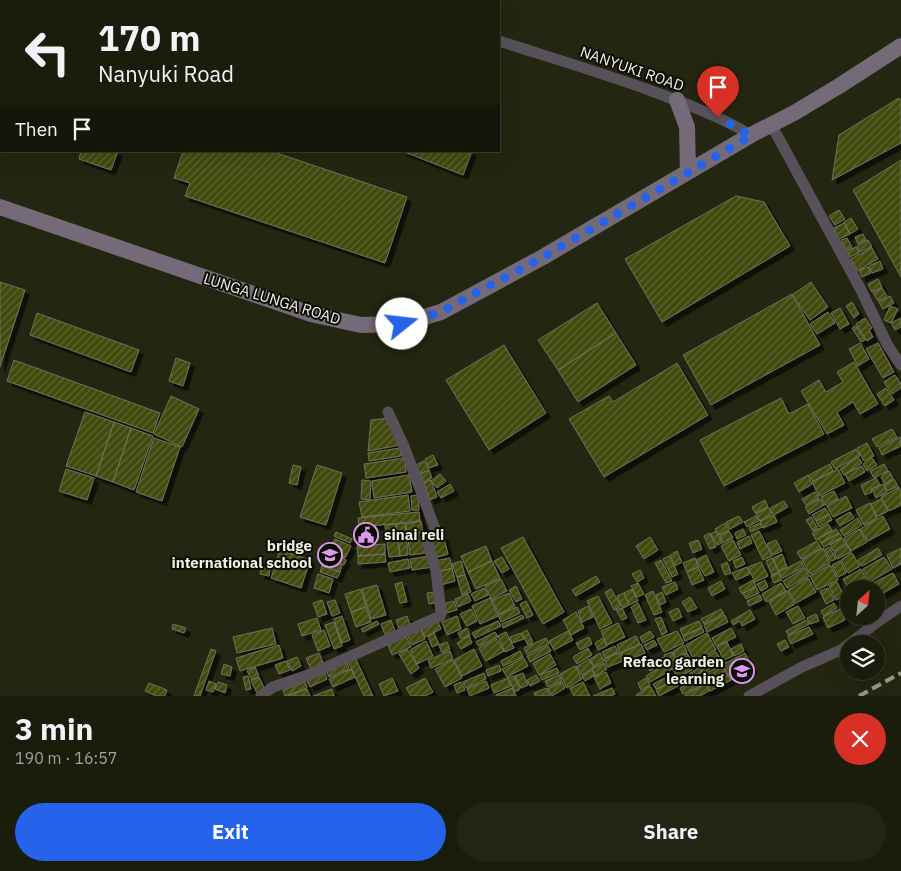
<!DOCTYPE html>
<meta charset="utf-8">
<style>
body{margin:0;font-family:"IBM Plex Sans",sans-serif;background:#232515;color:#f1f3f6;height:100vh;display:flex;flex-direction:column;font-size:19px;white-space:nowrap}
*{box-sizing:border-box;margin:0}
p{font-size:16px;color:#9fa19d}
.icon{flex:none;width:28px;height:28px;fill:none;stroke:currentColor;stroke-width:2;stroke-linecap:round;stroke-linejoin:round}
.map{position:relative;height:696px;overflow:hidden}
.drawer{display:flex;flex-direction:column;background:#1a1c0c;flex:1}
.drawer>*{flex:none}
.top-card{position:absolute;left:0px;top:0px;width:500px;height:152px;box-shadow:0 5px 20px #0002,0 0 0 1px #383a2d;background:#1a1c0c;color:#f1f3f6;overflow:hidden}
.needle{width:32px;rotate:27deg}
.fabs{position:absolute;left:840px;top:580px;display:grid;gap:10px}
.fabs a{display:grid;place-items:center;width:45px;height:45px;border-radius:50%;background:#1a1c0c;box-shadow:0 5px 20px #0002,0 0 0 1px #383a2d;font-size:25px}
.pin{position:absolute;display:grid;place-items:center;width:42px;height:42px;color:#fff;margin:-51px -21px;border-radius:50% 50% 50% 0;rotate:-45deg;box-shadow:0 0 5px #0007}
.pin .icon{rotate:45deg}
.me{position:absolute;width:55px;margin:-28px;rotate:74deg;stroke-linejoin:round;filter:drop-shadow(0 0 4px #0008)}
.turn{display:flex;align-items:center;gap:18px;height:105px;padding:0 15px;font-size:22px}
.turn .icon{width:65px;height:65px;stroke-width:2.5}
.turn b{display:block;font-size:35px;line-height:42px}
.then{display:flex;align-items:center;height:48px;padding:0 15px;background:#0003;gap:10px;font-size:19px}
.round{display:grid;place-items:center;flex:none;width:52px;height:52px;border-radius:26px;background:#232515}
.overview{display:flex;align-items:center;justify-content:space-between;height:85px;padding:0 15px}
h1{font-size:30px;font-weight:700;line-height:38px}
.button{display:flex;gap:10px;margin-top:auto;padding:10px 15px}
.button a{flex:1;height:58px;border-radius:30px;background:#2563eb;color:#fff;font-size:20px;font-weight:700;line-height:58px;text-align:center}
.button a+a{background:#232515;color:#f1f3f6}
.map>svg:first-child{display:block}
.building{fill:url(#building-hatch);stroke:#6e735b;filter:url(#shadow)}
.lines{fill:none;stroke-linecap:round;stroke-linejoin:round}
.street{stroke:#58515a;stroke-width:11}
.secondary{stroke:#756a78;stroke-width:16}
.rail{stroke:#969988;stroke-width:4;stroke-dasharray:10 5;stroke-linecap:butt}
.route{stroke:#2563eb;stroke-width:9;stroke-dasharray:0 16.2}
.labels{text-anchor:middle;stroke-width:4;stroke-linejoin:round;paint-order:stroke}
.street-label{font-size:15px;fill:#eff1e4;stroke:#0c0e05}
.poi-label{font-size:15px;font-weight:bold;fill:#eff1e4;stroke:#0c0e05;text-anchor:end}
</style>
<div class="map">
<svg width="901" height="696" viewBox="0 0 901 696">
<defs>
<pattern id="building-hatch" width="6" height="6" patternUnits="userSpaceOnUse" patternTransform="scale(1.25)"><rect width="6" height="6" fill="#434a0f"/><path d="M-1 1l2-2M0 6l6-6M5 7l2-2" fill="none" stroke="#5e6532"/></pattern>
<filter id="shadow"><feDropShadow dx="4.5" dy="4.5" stdDeviation="0" flood-color="#0009"/></filter>
</defs>
<rect width="100%" height="100%" fill="#232610"/>
<path class="building" d="M0 0H168L167 1H1V8H0Z
M1 73V131L0 130V76Z
M899 98 901 102V143L832 180 839 135Z
M81 151H118L111 170 79 159Z
M183 151H271L407 197 385 263 185 196 190 183 174 178Z
M402 151H472L463 175Z
M901 160V277L853 190Z
M736 196 764 202 790 246 662 322 625 259Z
M839 210 845 219 835 225 829 216Z
M851 218 858 229 850 234 844 222Z
M844 223 850 234 839 239 834 228Z
M863 234 866 240 858 244 855 237Z
M847 238 852 247 846 250 841 240Z
M868 240 872 247 860 252 857 246Z
M856 247 859 253 850 257 847 251Z
M872 248 878 259 857 271 851 259Z
M880 261 883 269 872 273 869 266Z
M868 267 871 273 862 277 859 270Z
M878 279 882 287 872 292 868 284Z
M0 282 25 290 0 367Z
M811 282 828 307 810 320 792 295Z
M882 288 887 296 878 301 873 293Z
M792 294 820 345 711 405 683 355Z
M890 296 894 303 883 309 879 302Z
M852 302 859 314 854 318 846 306Z
M597 303 616 333 558 370 538 340Z
M890 306 898 309 891 323 884 320Z
M840 308 849 324 840 329 831 313Z
M828 312 835 323 817 334 810 324Z
M37 313 139 350 131 372 30 335Z
M865 318 872 328 869 330 873 337 867 341 856 324Z
M901 318V327L895 330 891 323Z
M856 326 865 340 861 342 852 328Z
M616 333 636 365 578 402 558 370Z
M860 343 869 359 858 366 849 349Z
M878 343 894 372 883 378 866 349Z
M504 345 546 413 489 450 446 380Z
M176 358 190 363 183 386 169 381Z
M14 360 160 413 153 433 7 381Z
M854 362 878 404 860 414 853 402 837 412 844 425 827 434 801 391 819 380 826 392 843 382 837 372Z
M677 363 708 415 604 477 569 419 609 396 613 402Z
M895 375 901 384V388L892 394 884 382Z
M886 388 894 400 885 406 877 394Z
M171 396 199 409 182 447 154 434Z
M781 398 789 414 808 404 824 434 724 486 700 440Z
M85 412 114 422 96 476 66 466Z
M389 418 400 445 368 451 371 420Z
M114 422 131 428 113 482 96 476Z
M131 428 153 436 134 490 113 482Z
M892 429 897 437 877 447 872 439Z
M900 437 901 446 882 455 879 448Z
M154 438 180 447 162 501 136 492Z
M867 443 874 456 864 461 857 448Z
M400 448 401 456 369 461 368 453Z
M856 449 860 456 835 469 831 462Z
M433 455 438 465 429 468 425 459Z
M858 457 862 463 844 475 840 469Z
M404 458 406 472 366 478 364 464Z
M872 458 877 465 867 471 863 464Z
M424 461 429 470 420 474 416 465Z
M830 464 833 471 813 481 809 475Z
M884 464 888 471 874 478 870 471Z
M293 465 301 467 297 485 289 483Z
M317 465 342 473 326 525 300 517Z
M862 466 865 472 849 481 845 474Z
M66 469 94 478 87 500 59 491Z
M838 469 845 483 819 496 812 482Z
M429 470 432 478 424 482 420 474Z
M889 471 893 478 885 484 881 477Z
M440 474 446 481 437 488 431 481Z
M409 475 412 492 374 498 372 481Z
M808 475 812 484 799 492 794 483Z
M876 478 880 485 871 489 872 492 865 495 861 485Z
M894 479 898 486 887 491 884 485Z
M362 480 371 481 370 500 361 499Z
M431 480 437 497 430 500 424 483Z
M450 484 454 491 441 498 437 492Z
M883 484 887 492 876 498 872 489Z
M899 487 901 492V505L889 511 881 497Z
M834 491 838 499 825 505 821 497Z
M815 492 819 498 806 505 802 499Z
M408 495 410 511 362 517 359 502Z
M418 495 419 510H412L411 496Z
M846 496 852 508 833 517 827 506Z
M820 499 824 505 809 514 805 507Z
M881 499 888 511 877 517 871 504Z
M765 500 768 507 755 513 752 507Z
M784 501 788 507 774 515 770 508Z
M870 503 877 518 864 525 856 510Z
M768 507 772 514 760 521 756 514Z
M825 508 829 514 816 521 812 515Z
M419 512 420 521 359 527 358 518Z
M850 512 854 518 840 526 836 520Z
M829 514 832 520 819 527 816 521Z
M774 515 777 522 763 528 760 521Z
M739 516 743 522 730 529 726 522Z
M756 516 759 521 747 527 744 522Z
M883 516 890 529 868 541 860 529Z
M811 517 818 529 813 531 806 520Z
M858 518 862 525 844 536 840 530Z
M421 521 426 553 410 555 406 524Z
M405 523 408 555 400 556 396 524Z
M725 523 729 530 719 535 715 529Z
M760 523 762 527 751 532 749 528Z
M396 524 400 556 389 557 385 525Z
M828 524 832 530 816 540 812 533Z
M743 529 746 535 737 539 735 533Z
M836 529 839 533 821 543 818 539Z
M859 529 867 542 851 551 844 538Z
M716 531 722 543 717 545 711 534Z
M729 531 733 538 723 543 720 536Z
M759 531 772 556 763 560 751 535Z
M336 532 352 539 350 543 334 536Z
M710 533 716 547 710 549 704 536Z
M839 533 842 537 824 547 821 543Z
M443 535 448 554 434 558 429 539Z
M749 536 752 543 740 549 737 542Z
M523 537 564 612 543 624 501 548Z
M650 537 658 550 644 559 636 546Z
M842 538 846 544 833 551 830 545Z
M335 539 351 546 345 558 329 550Z
M698 540 702 549 693 553 689 543Z
M733 540 741 555 729 561 721 546Z
M776 540 782 551 773 555 767 544Z
M817 541 821 548 801 559 797 552Z
M385 544V554L358 556 357 546Z
M847 545 851 552 837 559 834 552Z
M486 546 492 561 468 572 461 556Z
M829 547 836 559 831 561 825 549Z
M823 548 830 563 810 574 802 560Z
M878 548 882 555 862 566 858 560Z
M901 548V564L893 568 887 555Z
M280 550 310 560 301 588 271 578Z
M677 551 682 562 675 566 670 555Z
M329 552 346 560 344 565 327 557Z
M852 553 860 566 848 573 841 560Z
M385 554 386 562 358 564V556Z
M782 554 787 567 778 571 773 558Z
M706 555 714 572 705 576 696 560Z
M431 556 433 567 412 570 410 559Z
M669 556 678 574 672 577 663 559Z
M502 557 509 569 502 573 494 561Z
M742 557 745 564 736 568 733 561Z
M884 557 892 569 870 582 863 569Z
M450 558 452 568 438 572 435 561Z
M695 558 698 567 687 572 683 563Z
M772 558 779 572 772 575 766 561Z
M324 559 342 565 340 572 322 566Z
M408 559 410 568 390 572 388 563Z
M661 560 672 581 666 583 655 563Z
M461 561 465 575 457 577 452 564Z
M492 561 500 578 476 589 468 572Z
M801 561 804 567 783 578 779 572Z
M840 561 846 573 838 577 832 565Z
M727 562 731 573 725 575 721 565Z
M761 562 768 576 755 582 748 567Z
M830 565 838 580 817 590 810 576Z
M322 566 340 572 337 578 320 572Z
M262 567 270 569 269 576 260 574Z
M698 567 704 580 692 585 687 572Z
M747 567 750 574 736 580 732 573Z
M452 568 455 581 441 585 438 572Z
M805 568 809 576 787 588 783 581Z
M861 569 868 582 855 589H849L843 579Z
M640 570 644 578 637 582 632 574Z
M779 573 782 580 774 583 771 576Z
M893 573 899 584 878 596 876 593V589H874L871 584Z
M318 574 333 579 329 593 314 588Z
M465 575 471 592 462 595 457 577Z
M596 576 600 582 576 596 572 590Z
M808 578 816 592 796 603 788 590Z
M501 579 507 591 491 599 485 586Z
M753 580 756 586 742 594 739 588Z
M765 580 768 587 761 591 757 584Z
M721 581 725 589 712 596 708 588Z
M402 582 407 602 400 603 395 584Z
M675 582 678 589 666 595 662 587Z
M837 582 844 596 836 600 829 586Z
M638 583 644 594 637 597 631 586Z
M781 583 786 591 766 602 762 594Z
M377 585 386 615 371 619 362 589Z
M516 586 522 599 516 602 509 590Z
M756 587 759 593 746 599 743 593Z
M484 588 488 595 475 601 471 594Z
M828 588 834 600 826 604 820 591Z
M361 589 366 607 351 612 345 594Z
M611 589 621 606 614 610 605 592Z
M632 589 638 601 629 605 624 593Z
M653 591 662 612 654 615 645 595Z
M787 591 795 604 776 615 769 602Z
M436 592 438 602 429 604 427 593Z
M662 592 666 602 660 605 656 595Z
M509 593 515 606 499 614 492 600Z
M624 593 629 605 623 608 617 596Z
M468 594 471 601 458 607 455 599Z
M760 595 762 600 749 606 747 601Z
M598 596 612 623 600 629 587 601Z
M690 597 697 608 688 612 682 602Z
M490 598 498 616 480 624 472 606Z
M322 600 327 614 318 617 313 603Z
M335 600 340 613 332 616 327 602Z
M454 601 457 610 446 613 443 604Z
M526 601 533 615 527 618 520 604Z
M638 603 646 620 638 623 631 607Z
M834 603 837 608 824 616 821 611Z
M588 606 593 617 582 622 578 611Z
M798 606 805 618 793 624 786 612Z
M366 607 371 622 356 627 351 612Z
M517 607 520 613 501 622 498 615Z
M622 608 627 618 622 620 616 610Z
M678 608 682 617 673 621 669 612Z
M471 609 477 621 467 626 460 614Z
M721 609 724 614 704 624 701 619Z
M840 609 845 620 828 628 823 617Z
M750 610 755 619 742 626 740 621 733 625 731 621Z
M576 612 584 628 571 635 563 620Z
M816 614 819 621 810 624 807 618Z
M522 615 524 618 503 628 502 624Z
M725 615 728 622 707 632 704 625Z
M342 616 350 640 342 643 334 619Z
M407 616 411 627 400 631 396 620Z
M457 616 461 629 447 635 442 622Z
M661 617 667 632 662 635 655 619Z
M317 618 321 630 302 636 298 624Z
M391 620 396 634 386 637 381 624Z
M437 620 441 629 425 637 421 628Z
M806 620 809 624 788 635 786 631Z
M377 621 379 624 363 632 361 629Z
M498 621 501 626 475 638 472 633Z
M699 621 702 627 683 636 680 629Z
M334 622 342 646 334 649 325 625Z
M618 623 625 637 607 645 601 631Z
M173 624 186 628 184 633 172 629Z
M809 627 813 634 791 644 788 636Z
M272 628 276 644 237 653 233 637Z
M420 628 425 639 412 645 407 634Z
M467 628 470 635 461 639 458 633Z
M702 628 704 632 685 641 683 636Z
M731 628 736 637 716 646 712 638Z
M324 630 330 646 318 651 312 635Z
M527 630 533 642 528 645 522 633Z
M568 631 573 640 554 650 549 641Z
M650 631 654 637 643 643 640 637Z
M677 631 684 643 664 652 657 639Z
M495 632 498 637 479 646 476 642Z
M506 632 514 648 505 652 498 636Z
M434 633 439 644 432 647 428 636Z
M521 633 524 639 512 643 510 637Z
M707 633 716 650 695 662 686 645Z
M405 634 411 647 392 655 387 642Z
M469 636 472 643 461 649 457 643Z
M636 636 640 644 620 653 617 645Z
M589 637 592 644 580 650 576 643Z
M546 638 549 644 527 654 524 648Z
M603 638 607 646 598 650 595 643Z
M497 639 504 651 486 661 479 648Z
M654 640 657 645 647 650 644 645Z
M785 640 789 647 781 651 777 644Z
M426 641 433 656 417 664 410 650Z
M447 642 450 649 442 653 439 645Z
M727 642 733 656 724 660 717 647Z
M641 644 645 653 624 662 621 653Z
M741 644 744 651 734 656 731 649Z
M279 645 283 658 240 671 236 658Z
M684 645 687 652 676 658 673 651Z
M548 646 551 651 530 662 527 656Z
M615 646 618 652 605 658 602 652Z
M588 648 592 655 577 664 573 657Z
M211 649 216 651 200 696H194Z
M407 649 419 668 411 674 399 654Z
M474 649 482 666 462 676 454 660Z
M450 651 453 659 431 668 428 660Z
M520 651 523 657 503 666 501 661Z
M672 652 675 659 667 662 664 655Z
M716 652 722 661 703 673 697 663Z
M319 653 325 667 312 672 306 658Z
M600 653 604 661 594 667 590 659Z
M619 653 623 661 608 667 604 659Z
M687 653 691 660 681 666 677 659Z
M745 653 753 669 731 680 722 665Z
M550 654 556 665 539 675 533 663Z
M297 657 301 666 292 671 287 661Z
M355 657 373 696H364L348 661Z
M663 657 666 662 650 671 647 666Z
M524 658 528 666 507 677 502 669Z
M589 659 594 667 582 675 576 667Z
M676 659 680 666 672 670 668 663Z
M453 660 462 678 445 687 435 669Z
M286 661 290 670 279 674 275 665Z
M347 662 349 669 329 677 326 670Z
M604 663 607 669 595 676 592 669Z
M667 663 671 670 650 682 646 676Z
M689 663 692 670 677 678 674 671Z
M224 664 232 667 230 676 221 674Z
M499 665 501 671 488 676 486 670Z
M722 665 731 680 710 691 702 675Z
M575 666 582 679 567 688 560 674Z
M255 667 259 676 252 680 247 671Z
M557 668 559 673 542 680 540 675Z
M699 668 702 672 692 678 689 674Z
M351 669 355 677 333 687 329 679Z
M592 670 595 675 585 681 582 676Z
M324 671 327 679 310 687 306 679Z
M606 672 611 683 600 689 594 677Z
M484 673 486 679 466 688 463 682Z
M523 673 528 685 521 688 515 676Z
M536 675 540 681 530 686 527 680Z
M559 675 562 681 548 687 545 681Z
M671 675 674 680 656 689 653 684Z
M248 676 251 689 246 690 243 677Z
M514 676 520 689 515 692 508 678Z
M259 677 266 692 258 695 251 681Z
M702 677 705 684 683 694 680 688Z
M392 678 398 691 384 696 379 684Z
M425 678 433 692 425 696H411L406 688Z
M508 678 511 686 494 693 491 685Z
M646 678 650 685 641 690 638 683Z
M674 680 678 686 659 696 656 690Z
M209 681 216 684 213 692 206 690Z
M486 681 489 688 470 696 467 689Z
M218 682 227 685 225 693 215 689Z
M305 682 307 688 285 696 283 690Z
M461 682 465 690 457 693 454 685Z
M562 682 565 688 552 696 548 689Z
M583 682 590 696H574L570 688Z
M149 683 167 690 165 696H156L145 691Z
M706 684 709 691 700 696H685V695Z
M650 686 656 696H637L636 695Z
M512 688 516 696H496V695Z
M547 688 550 696H535L534 693Z
M612 688 615 694 611 696H593Z
M307 689 310 696H288Z
M332 689 334 696H313Z"/>
<g class="lines">
<path class="street" d="M375 0 379 1
M499 41C549 57 599 72 649 90 684 103 719 116 751 135
M772 126 860 288 888 346 901 365
M849 644 880 620 901 606
M261 696 273 687 311 674 440 616 441 613 436 571 426 537 437 534 403 444 388 412
M749 696 802 667 841 650 849 644"/>
<path class="secondary" d="M677 100 687 127 688 172
M0 207 311 314 361 325 402 324 441 312 543 257 751 135 794 113 839 86 901 46"/>
<path class="rail" d="M0 39 1 40
M859 696 901 673"/>
</g>
<g class="lines">
<path class="route" d="M402 324 441 312 476 293 543 257 751 136 718 117"/>
</g>
<defs>
<symbol id="civic-ring" viewBox="-11 -11 22 22"><circle r="9.5" fill="#0c0e05" stroke="#de98f2" stroke-width="1.5"/><path d="M-.6-6.5H3V-4.5H.6V-3L4-1V1h2V6H-6V1h2V-1L-.6-3ZM-1.2 2.5V6h2.4V2.5Z" fill="#de98f2"/></symbol>
<symbol id="school-ring" viewBox="-11 -11 22 22"><circle r="9.5" fill="#0c0e05" stroke="#de98f2" stroke-width="1.5"/><path d="M0-5L7-2L0 1L-7-2ZM-4 1L0 2.5L4 1V4Q0 6-4 4Z" fill="#de98f2"/></symbol>
</defs>
<g fill-rule="evenodd">
<use href="#civic-ring" x="352" y="521" width="28" height="28"/>
<use href="#school-ring" x="316" y="541" width="28" height="28"/>
<use href="#school-ring" x="728" y="657" width="28" height="28"/>
</g>
<g class="labels">
<g class="street-label">
<text transform="translate(632 69) rotate(19)" y="5">NANYUKI ROAD</text>
<text transform="translate(272 299) rotate(17)" y="5">LUNGA LUNGA ROAD</text>
</g>
<g class="poi-label">
<text x="384" y="540" text-anchor="start">sinai reli</text>
<text x="312" y="551">bridge<tspan x="312" dy="17">international school</tspan></text>
<text x="724" y="667">Refaco garden<tspan x="724" dy="17">learning</tspan></text>
</g>
</g>
</svg>
<div class="fabs">
<a><svg class="needle" viewBox="-14 -14 28 28"><path d="M0-13l5 13h-10z" fill="#e53935"/><path d="M0 13l5-13h-10z" fill="#9fa19d"/></svg></a>
<a><svg class="icon" aria-label="layers" viewBox="0 0 24 24"><path d="M12 4l9 5-9 5-9-5zM3 14l9 5 9-5"/></svg></a>
</div>
<div class="pin" style="left:718px;top:117px;background:#d93025"><svg class="icon" aria-label="arrive" viewBox="0 0 24 24"><path d="M6 21V4h12l-3 4 3 4H6"/></svg></div>
<svg class="me" style="left:402px;top:324px" viewBox="-20 -20 40 40"><circle r="19" fill="#fff"/><path d="M0-13L10 11 0 6-10 11z" fill="#2563eb"/></svg>
<div class="top-card">
<div class="turn"><svg class="icon" aria-label="left" viewBox="0 0 24 24"><path d="M17 20v-9H6M10 6l-5 5 5 5"/></svg><div><b>170 m</b>Nanyuki Road</div></div>
<div class="then">Then<svg class="icon" aria-label="arrive" viewBox="0 0 24 24"><path d="M6 21V4h12l-3 4 3 4H6"/></svg></div>
</div>
</div>
<section class="drawer">
<div class="overview"><div><h1>3 min</h1><p>190 m · 16:57</p></div><a class="round" style="background:#d93025;color:#fff"><svg class="icon" aria-label="close" viewBox="0 0 24 24"><path d="M6 6l12 12M18 6L6 18"/></svg></a></div>
<div class="button"><a>Exit</a><a>Share</a></div>
</section>
